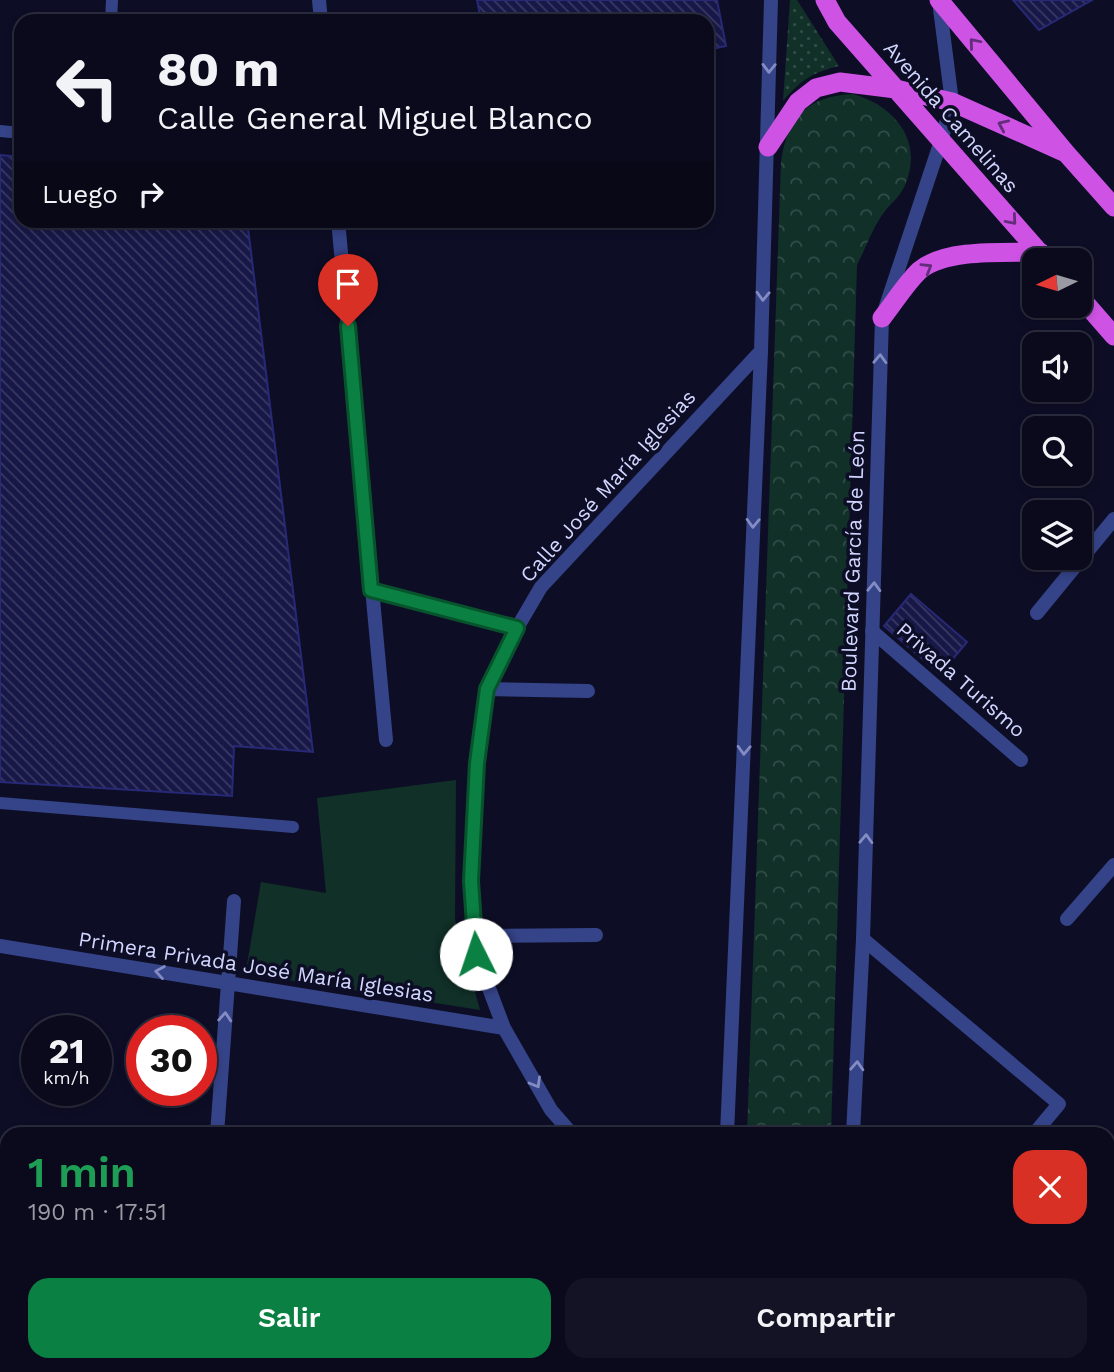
<!DOCTYPE html>
<html lang="es">
<meta charset="utf-8">
<style>
body{margin:0;font-family:"Work Sans",sans-serif;background:#131325;color:#f1f3f6;height:100vh;display:flex;flex-direction:column;font-size:26px;white-space:nowrap}
*{box-sizing:border-box;margin:0}
p{font-size:23px;color:#999aa3}
.icon{flex:none;width:38px;height:38px;fill:none;stroke:currentColor;stroke-width:2;stroke-linecap:round;stroke-linejoin:round}
.map{position:relative;flex:1;overflow:hidden}
.side{position:absolute;left:0px;top:1127px;width:1115px;height:245px;display:flex;flex-direction:column;background:#0a0a1c;border-radius:21px 21px 0 0;box-shadow:0 4px 10px #0003,0 0 0 2px #2a2b3b}
.side>*{flex:none}
.hud{position:absolute;left:14px;top:14px;width:700px;height:214px;border-radius:21px;box-shadow:0 4px 10px #0003,0 0 0 2px #2a2b3b;background:#0a0a1c;color:#f1f3f6;overflow:hidden}
.needle{width:46px;rotate:265deg}
.fabs{position:absolute;left:1022px;top:248px;display:grid;gap:14px}
.fabs a{display:grid;place-items:center;width:70px;height:70px;border-radius:14px;background:#0a0a1c;box-shadow:0 4px 10px #0003,0 0 0 2px #2a2b3b;font-size:35px}
.speed{position:absolute;left:21px;top:1015px;display:flex;gap:14px;font-size:35px;font-weight:700;text-align:center}
.speed>*{display:grid;place-content:center;width:91px;height:91px;border-radius:50%;background:#0a0a1c;box-shadow:0 4px 10px #0003,0 0 0 2px #2a2b3b;line-height:1}
.speed small{font-size:18px;font-weight:400}
.speed .limit{border:10px solid #d22;background:#fff;color:#111}
.pin{position:absolute;display:grid;place-items:center;width:60px;height:60px;color:#fff;margin:-72px -30px;border-radius:50% 50% 50% 0;rotate:-45deg;box-shadow:0 0 7px #0007}
.pin .icon{rotate:45deg}
.me{position:absolute;width:77px;margin:-38px;rotate:356deg;stroke-linejoin:round;filter:drop-shadow(0 0 5px #0008)}
.turn{display:flex;align-items:center;gap:24px;height:147px;padding:0 28px;font-size:32px}
.turn .icon{width:91px;height:91px;stroke-width:2.5}
.turn b{display:block;font-size:49px;line-height:60px}
.then{display:flex;align-items:center;height:66px;padding:0 28px;background:#0003;gap:14px;font-size:26px}
.round{display:grid;place-items:center;flex:none;width:74px;height:74px;border-radius:21px;background:#131325}
.headline{display:flex;align-items:center;justify-content:space-between;height:119px;padding:0 28px}
h1{font-size:42px;font-weight:600;line-height:52px;color:#1e9e55}
.cta{display:flex;gap:14px;margin-top:auto;padding:14px 28px}
.cta a{flex:1;height:80px;border-radius:21px;background:#0b8043;color:#fff;font-size:28px;font-weight:600;line-height:80px;text-align:center}
.cta a+a{background:#131325;color:#f1f3f6}
.map>svg:first-child{display:block}
.grass{fill:url(#grass-dots)}
.park{fill:url(#park-crowns)}
.pitch{fill:#103028}
.building{fill:url(#building-back-hatch);stroke:#282976;stroke-width:2}
.lines{fill:none;stroke-linecap:round;stroke-linejoin:round}
.service{stroke:#354388;stroke-width:12}
.minor{stroke:#354388;stroke-width:14}
.tertiary{stroke:#354388;stroke-width:14}
.trunk{stroke:#ce53e4;stroke-width:19}
.oneway{stroke:#642d7b}
.oneway2{stroke:#848cc4}
.route-casing{stroke:#07532c;stroke-width:18}
.route{stroke:#0b8043;stroke-width:12}
.labels{text-anchor:middle;stroke-width:7;stroke-linejoin:round;paint-order:stroke}
.street-label{font-size:21px;fill:#d2d6ff;stroke:#0d0e26}
</style>
<div class="map">
<svg width="1114" height="1372" viewBox="0 0 1114 1372">
<defs>
<pattern id="grass-dots" width="8" height="8" patternUnits="userSpaceOnUse" patternTransform="scale(1.75)"><rect width="8" height="8" fill="#103028"/><path d="M2 2h.1M6 6h.1" fill="none" stroke="#324d48" stroke-width="1.8" stroke-linecap="round"/></pattern>
<pattern id="park-crowns" width="20" height="18" patternUnits="userSpaceOnUse" patternTransform="scale(1.75)"><rect width="20" height="18" fill="#103028"/><path d="M2 6a3 3 0 1 1 6 0M12 15a3 3 0 1 1 6 0" fill="none" stroke="#324d48"/></pattern>
<pattern id="building-back-hatch" width="6" height="6" patternUnits="userSpaceOnUse" patternTransform="scale(1.75)"><rect width="6" height="6" fill="#181848"/><path d="M-1 5l2 2M0 0l6 6M5-1l2 2" fill="none" stroke="#393963"/></pattern>
</defs>
<rect width="100%" height="100%" fill="#0d0e26"/>
<path class="grass" d="M790 0H797L839 66C812 73 802 79 783 101Z"/>
<path class="park" d="M853 94C895 106 924 141 905 185 900 197 892 202 885 211 873 226 866 248 857 265L831 1134H747L781 162C787 117 808 96 853 94Z
M727 1365H814L813 1372H726Z"/>
<path class="pitch" d="M456 780 455 919 480 1010 281 979 246 970 261 882 326 893 317 798Z"/>
<path class="building" d="M477 0H717L726 46 707 50V21H481Z
M1013 0H1092L1039 30Z
M0 155 21 157V220H247L313 752 234 746 232 796 0 782Z
M911 594 967 642 940 674 884 626Z"/>
<g class="lines">
<path class="service" d="M111 21 112 0
M0 131 21 133
M0 803 293 827"/>
<path class="minor" d="M319 0 321 21
M338 220 386 740
M371 590 517 628
M1037 613 1114 519
M872 631 1021 760
M487 689 588 691
M1067 919 1114 865
M475 936 596 935
M863 939 1059 1104 1034 1134
M0 946 504 1028
M217 1134 234 901
M572 1134 551 1110 504 1028 476 954 471 881 477 763 487 689 517 628 541 587 761 351
M0 1161 7 1162
M975 1365 987 1372
M196 1372 197 1365
M469 1372V1365"/>
<path class="tertiary" d="M727 1134 761 351 771 0
M853 1134 863 939 882 318 941 141 952 102 939 1
M707 1372V1365
M835 1372 836 1365"/>
<path class="trunk" d="M825 0 837 22 1047 261
M939 0 1066 153 1114 207
M768 147 798 102 816 88 840 82 896 89 952 102 1066 153
M1080 297 1114 336
M882 318C894 303 906 283 920 270 947 248 1007 253 1040 252"/>
</g>
<defs><path id="oneway-chevron" d="M-2-3.5L2.5 0L-2 3.5" fill="none" stroke-width="1.6" stroke-linecap="round" stroke-linejoin="round" transform="scale(1.75)"/></defs>
<g class="oneway">
<use href="#oneway-chevron" transform="translate(974 43) rotate(-130)"/>
<use href="#oneway-chevron" transform="translate(1003 125) rotate(-156)"/>
<use href="#oneway-chevron" transform="translate(1012 220) rotate(49)"/>
<use href="#oneway-chevron" transform="translate(927 268) rotate(-31)"/>
</g>
<g class="oneway2">
<use href="#oneway-chevron" transform="translate(769 68) rotate(91)"/>
<use href="#oneway-chevron" transform="translate(763 296) rotate(92)"/>
<use href="#oneway-chevron" transform="translate(880 359) rotate(-88)"/>
<use href="#oneway-chevron" transform="translate(753 523) rotate(92)"/>
<use href="#oneway-chevron" transform="translate(874 587) rotate(-88)"/>
<use href="#oneway-chevron" transform="translate(744 750) rotate(92)"/>
<use href="#oneway-chevron" transform="translate(866 839) rotate(-88)"/>
<use href="#oneway-chevron" transform="translate(160 972) rotate(-171)"/>
<use href="#oneway-chevron" transform="translate(225 1017) rotate(-86)"/>
<use href="#oneway-chevron" transform="translate(857 1066) rotate(-87)"/>
<use href="#oneway-chevron" transform="translate(536 1083) rotate(60)"/>
</g>
<g class="lines">
<defs>
<path id="route" d="M348 326 371 590 517 628 487 689 477 763 471 881 476 954"/>
</defs>
<use href="#route" class="route-casing"/>
<use href="#route" class="route"/>
</g>
<g class="labels">
<g class="street-label">
<text transform="translate(951 117) rotate(49)" y="7">Avenida Camelinas</text>
<text transform="translate(608 486) rotate(-48)" y="7">Calle José María Iglesias</text>
<text transform="translate(853 561) rotate(-88)" y="7">Boulevard García de León</text>
<text transform="translate(961 680) rotate(41)" y="7">Privada Turismo</text>
<text transform="translate(256 967) rotate(9)" y="7">Primera Privada José María Iglesias</text>
</g>
</g>
</svg>
<div class="fabs">
<a><svg class="needle" viewBox="-14 -14 28 28"><path d="M0-13l5 13h-10z" fill="#e53935"/><path d="M0 13l5-13h-10z" fill="#999aa3"/></svg></a>
<a><svg class="icon" aria-label="sound" viewBox="0 0 24 24"><path d="M4 9h4l5-4v14l-5-4H4zM17 9q2 3 0 6"/></svg></a>
<a><svg class="icon" aria-label="search" viewBox="0 0 24 24"><circle cx="10" cy="10" r="6"/><path d="M15 15l6 6"/></svg></a>
<a><svg class="icon" aria-label="layers" viewBox="0 0 24 24"><path d="M12 4l9 5-9 5-9-5zM3 14l9 5 9-5"/></svg></a>
</div>
<div class="speed"><div>21<small>km/h</small></div><div class="limit">30</div></div>
<div class="pin" style="left:348px;top:326px;background:#d93025"><svg class="icon" aria-label="arrive" viewBox="0 0 24 24"><path d="M6 21V4h12l-3 4 3 4H6"/></svg></div>
<svg class="me" style="left:476px;top:954px" viewBox="-20 -20 40 40"><circle r="19" fill="#fff"/><path d="M0-13L10 11 0 6-10 11z" fill="#0b8043"/></svg>
<div class="hud">
<div class="turn"><svg class="icon" aria-label="left" viewBox="0 0 24 24"><path d="M17 20v-9H6M10 6l-5 5 5 5"/></svg><div><b>80 m</b>Calle General Miguel Blanco</div></div>
<div class="then">Luego<svg class="icon" aria-label="right" viewBox="0 0 24 24"><path d="M7 20v-9h11M14 6l5 5-5 5"/></svg></div>
</div>
<section class="side">
<div class="headline"><div><h1>1 min</h1><p>190 m · 17:51</p></div><a class="round" style="background:#d93025;color:#fff"><svg class="icon" aria-label="close" viewBox="0 0 24 24"><path d="M6 6l12 12M18 6L6 18"/></svg></a></div>
<div class="cta"><a>Salir</a><a>Compartir</a></div>
</section>
</div>
